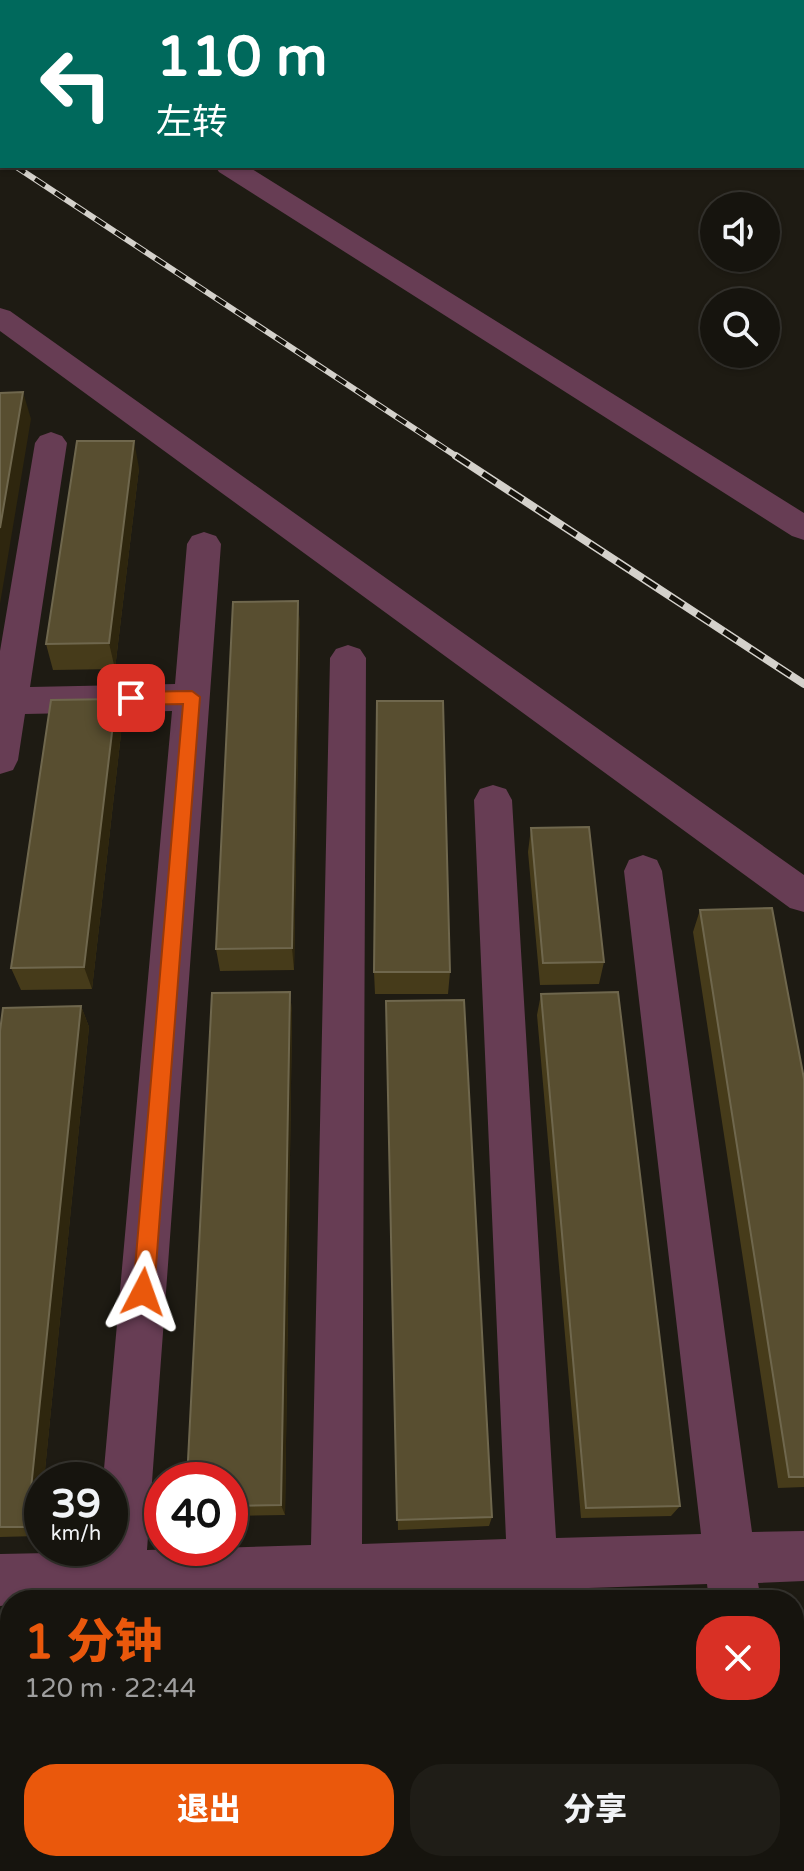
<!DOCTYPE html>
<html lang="zh">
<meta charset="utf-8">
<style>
body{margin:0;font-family:"Varela Round","Noto Sans SC",sans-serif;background:#1f1d17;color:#f1f3f6;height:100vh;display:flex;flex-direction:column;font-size:30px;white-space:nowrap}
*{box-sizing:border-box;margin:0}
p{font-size:26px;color:#9e9e9e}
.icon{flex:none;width:44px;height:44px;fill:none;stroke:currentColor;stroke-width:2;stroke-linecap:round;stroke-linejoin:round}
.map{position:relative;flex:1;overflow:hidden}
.sheet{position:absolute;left:0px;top:1590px;width:804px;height:282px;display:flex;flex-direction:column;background:#16140e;border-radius:32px 32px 0 0;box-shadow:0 2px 6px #0004,0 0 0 2px #35332e}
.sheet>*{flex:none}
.hud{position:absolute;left:0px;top:0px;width:804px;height:168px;box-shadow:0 2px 6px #0004,0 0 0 2px #35332e;background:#00695c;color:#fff;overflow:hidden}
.fabs{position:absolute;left:700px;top:192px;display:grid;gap:16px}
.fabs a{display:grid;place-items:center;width:80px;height:80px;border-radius:50%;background:#16140e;box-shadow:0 2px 6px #0004,0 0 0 2px #35332e;font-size:40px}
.speed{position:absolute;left:24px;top:1462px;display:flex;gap:16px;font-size:40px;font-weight:700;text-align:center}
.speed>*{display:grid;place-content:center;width:104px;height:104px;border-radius:50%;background:#16140e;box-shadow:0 2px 6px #0004,0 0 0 2px #35332e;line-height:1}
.speed small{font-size:20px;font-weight:400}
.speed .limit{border:12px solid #d22;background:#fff;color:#111}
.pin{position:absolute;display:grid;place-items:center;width:68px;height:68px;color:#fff;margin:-34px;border-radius:16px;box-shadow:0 4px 12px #0006}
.me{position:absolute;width:88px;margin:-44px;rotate:4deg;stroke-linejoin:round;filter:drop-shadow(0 0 6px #0008)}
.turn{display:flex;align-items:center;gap:28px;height:168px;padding:0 24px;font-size:36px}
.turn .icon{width:104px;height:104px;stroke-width:2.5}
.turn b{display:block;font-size:56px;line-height:68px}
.round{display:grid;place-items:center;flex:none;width:84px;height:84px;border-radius:32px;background:#1f1d17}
.overview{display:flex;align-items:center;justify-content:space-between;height:136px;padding:0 24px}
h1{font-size:48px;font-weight:800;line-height:60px;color:#ea580c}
.cta{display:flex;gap:16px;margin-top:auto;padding:16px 24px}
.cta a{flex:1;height:92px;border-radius:32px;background:#ea580c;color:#fff;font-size:32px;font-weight:800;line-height:92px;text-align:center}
.cta a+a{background:#1f1d17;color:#f1f3f6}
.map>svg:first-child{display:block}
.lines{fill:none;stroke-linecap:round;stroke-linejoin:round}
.minor{fill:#673d54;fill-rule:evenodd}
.rail-far1-casing{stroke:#d4d1cb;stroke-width:6}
.rail-casing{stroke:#d4d1cb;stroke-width:8}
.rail-far1{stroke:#15120b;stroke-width:4;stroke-dasharray:12;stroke-linecap:butt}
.rail{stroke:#15120b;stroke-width:5;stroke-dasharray:16;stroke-linecap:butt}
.wall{fill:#463b1a}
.shaded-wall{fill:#2e260e}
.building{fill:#584e30;stroke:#6f674d;stroke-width:2}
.route{fill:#ea580c;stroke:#983908;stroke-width:2}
</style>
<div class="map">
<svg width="804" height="1871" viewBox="0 0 804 1871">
<rect width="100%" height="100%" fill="#1e1b13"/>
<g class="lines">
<path class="minor" d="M0 15H2V31H0Z
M215 166H247L804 513V540L792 536 219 172Z
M0 308 10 311 804 875V912L790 908 0 331Z
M51 432 62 436 67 443 30 687 175 684 187 544 192 536 204 532 216 536 221 544 147 1550 311 1545 330 658 336 649 348 645 360 649 366 658 362 1544 506 1539 474 800 480 789 493 785 506 789 512 800 556 1538 701 1534 624 871 629 860 643 855 657 860 662 871 752 1532 804 1531V1581L758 1583 761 1600H709L707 1584 559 1589 560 1600H508V1590L362 1595V1600H310V1596L10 1600V1605L0 1606V1554L97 1552V1548H110V1480H103L172 711 25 714 18 760 13 770 0 774V651L35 443 40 436Z
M794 1857 797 1871H741L740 1862H794Z
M68 1862H124V1871H68Z
M305 1862H361V1871H305Z
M520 1862H576V1871H520Z"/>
<defs>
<path id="rail-far1" d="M15 166 459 458"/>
<path id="rail" d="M456 456 804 684"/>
</defs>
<use href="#rail-far1" class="rail-far1-casing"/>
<use href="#rail" class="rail-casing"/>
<use href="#rail-far1" class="rail-far1"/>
<use href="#rail" class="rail"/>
</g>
<path class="wall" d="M139 468 115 669 53 670 46 644Z
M298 601 300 627 294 970 220 971 216 949Z
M116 699 122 725 92 989 21 990 11 968Z
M531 828 604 962 599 984 540 985 528 852Z
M700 910 804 1079V1487L778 1488 693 932Z
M374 972H450L448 994H375Z
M290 992 292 1013 285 1515 230 1516V1480Z
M541 994 680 1506 671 1516 581 1518 537 1015Z
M386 1001 492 1517 489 1526 398 1530Z
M81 1006 89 1027 44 1480H42V1499L38 1536 0 1537V1031Z
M804 1624V1766L794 1696V1626L797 1625Z
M622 1862H715L716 1871H623Z"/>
<path class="shaded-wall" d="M23 392 31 419 0 604V528Z
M134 441 139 468 115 669 109 643Z
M298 601 300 627 294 970 292 948Z
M116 699 122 725 92 989 84 967Z
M290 992 292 1013 285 1515 281 1505Z
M81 1006 89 1027 44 1480H42V1499L38 1536 27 1527Z
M284 1862H288V1871H284Z"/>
<path class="building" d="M23 392 0 528V393Z
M77 441H134L109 643 46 644Z
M298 601 292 948 216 949 233 602Z
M116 699 84 967 11 968 51 700Z
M377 701H443L450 972H374Z
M589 827 604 962 543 963 531 828Z
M772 908 804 1079V1477H789L700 910Z
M290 992 281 1505 230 1506V1480H187L212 993Z
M618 992 680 1506 586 1508 541 994Z
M464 1000 492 1517 397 1520 386 1001Z
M81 1006 27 1527H0V1031L3 1008Z
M804 1624V1670L797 1625Z
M198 1862H284V1871H198Z
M418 1862H504L505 1871H418Z
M630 1862H715L716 1871H631Z"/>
<path class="route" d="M192 691 200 697 154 1292 151 1299 143 1302 136 1299 133 1292 183 704 131 705 123 698 131 692Z"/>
</svg>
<div class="fabs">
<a><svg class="icon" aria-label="sound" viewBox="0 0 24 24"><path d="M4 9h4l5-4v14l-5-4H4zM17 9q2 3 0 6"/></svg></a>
<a><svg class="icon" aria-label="search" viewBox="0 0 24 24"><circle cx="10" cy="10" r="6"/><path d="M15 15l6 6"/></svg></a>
</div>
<div class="speed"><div>39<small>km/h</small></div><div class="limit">40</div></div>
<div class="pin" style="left:131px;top:698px;background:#d93025"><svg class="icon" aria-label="arrive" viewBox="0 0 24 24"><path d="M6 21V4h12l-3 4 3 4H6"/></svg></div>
<svg class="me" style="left:143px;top:1292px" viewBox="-20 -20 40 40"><path d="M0-17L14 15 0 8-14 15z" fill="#ea580c" stroke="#fff" stroke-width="4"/></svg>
<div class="hud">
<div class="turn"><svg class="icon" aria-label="left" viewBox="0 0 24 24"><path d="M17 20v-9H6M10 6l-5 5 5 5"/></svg><div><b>110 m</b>左转</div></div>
</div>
<section class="sheet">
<div class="overview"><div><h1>1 分钟</h1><p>120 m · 22:44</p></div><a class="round" style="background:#d93025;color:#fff"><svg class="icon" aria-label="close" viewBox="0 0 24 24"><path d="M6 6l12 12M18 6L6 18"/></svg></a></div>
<div class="cta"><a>退出</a><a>分享</a></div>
</section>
</div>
